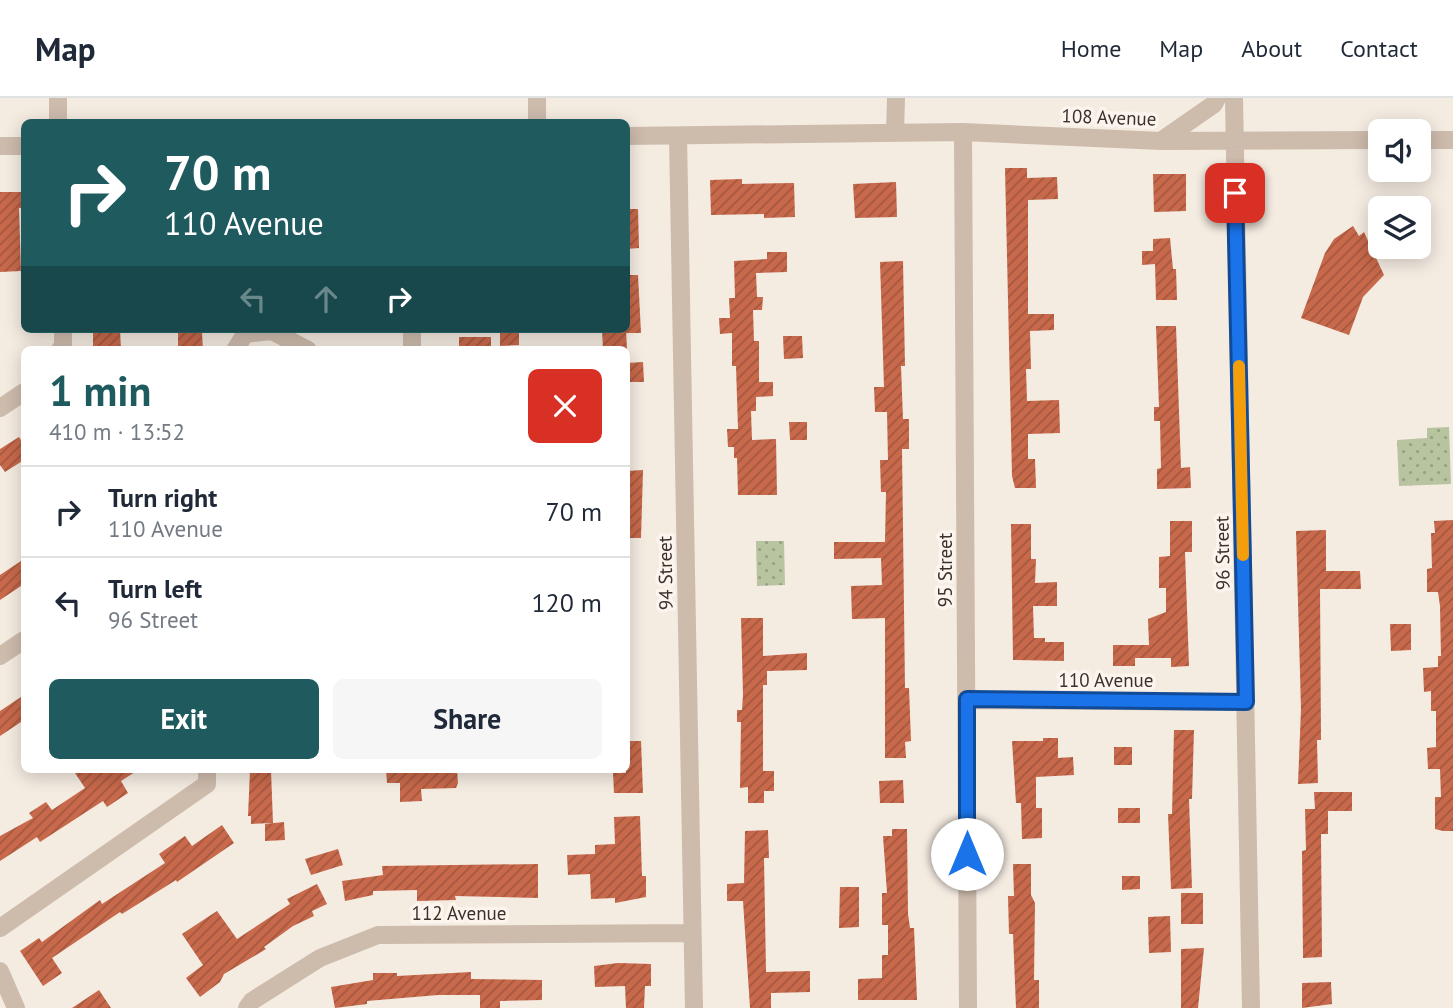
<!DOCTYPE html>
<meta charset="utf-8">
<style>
body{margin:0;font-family:"PT Sans",sans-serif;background:#f6f6f7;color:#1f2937;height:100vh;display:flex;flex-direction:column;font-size:26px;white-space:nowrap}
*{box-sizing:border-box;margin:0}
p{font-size:23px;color:#747a83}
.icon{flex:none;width:38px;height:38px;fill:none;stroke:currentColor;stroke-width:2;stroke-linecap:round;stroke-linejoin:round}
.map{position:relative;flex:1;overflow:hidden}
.drawer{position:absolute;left:21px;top:248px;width:609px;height:427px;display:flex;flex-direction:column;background:#fff;border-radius:10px;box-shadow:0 4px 18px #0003}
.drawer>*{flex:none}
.guide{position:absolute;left:21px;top:21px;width:609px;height:214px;border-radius:10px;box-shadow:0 4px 18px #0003;background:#1f5a5e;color:#fff;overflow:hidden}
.tools{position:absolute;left:1368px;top:21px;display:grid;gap:14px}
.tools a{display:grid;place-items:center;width:63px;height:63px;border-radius:10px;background:#fff;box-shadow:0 4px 18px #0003;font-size:35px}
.pin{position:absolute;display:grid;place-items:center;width:60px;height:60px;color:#fff;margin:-30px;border-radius:14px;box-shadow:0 4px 10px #0006}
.me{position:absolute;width:77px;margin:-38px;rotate:0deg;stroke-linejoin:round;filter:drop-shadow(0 0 5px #0008)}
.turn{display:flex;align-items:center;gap:24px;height:147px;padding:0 28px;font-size:32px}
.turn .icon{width:91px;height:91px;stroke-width:2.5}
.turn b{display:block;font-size:49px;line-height:60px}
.lanes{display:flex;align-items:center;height:66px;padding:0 28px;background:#0003;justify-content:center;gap:35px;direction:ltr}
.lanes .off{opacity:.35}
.round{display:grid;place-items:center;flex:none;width:74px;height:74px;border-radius:10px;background:#f6f6f7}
.summary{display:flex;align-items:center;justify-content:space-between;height:119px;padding:0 28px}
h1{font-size:42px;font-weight:600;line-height:52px;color:#1f5a5e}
.cta{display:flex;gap:14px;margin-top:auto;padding:14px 28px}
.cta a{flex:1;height:80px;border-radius:10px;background:#1f5a5e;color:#fff;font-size:28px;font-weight:600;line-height:80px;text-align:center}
.cta a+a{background:#f6f6f7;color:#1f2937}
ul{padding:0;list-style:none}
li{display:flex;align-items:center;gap:21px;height:91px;padding:0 28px;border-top:2px solid #e0e1e3}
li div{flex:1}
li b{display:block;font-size:26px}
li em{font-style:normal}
header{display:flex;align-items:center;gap:42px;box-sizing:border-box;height:98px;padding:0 35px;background:#fff;border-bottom:2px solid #e0e1e3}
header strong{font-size:33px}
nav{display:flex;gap:38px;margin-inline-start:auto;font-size:24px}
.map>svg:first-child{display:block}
.grass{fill:url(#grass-dots)}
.building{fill:url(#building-hatch)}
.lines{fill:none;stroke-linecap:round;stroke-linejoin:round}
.minor{stroke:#cdbbac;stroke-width:18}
.route-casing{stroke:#114b97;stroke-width:18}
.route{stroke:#1a73e8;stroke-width:12}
.slow{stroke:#f59e0b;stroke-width:12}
.labels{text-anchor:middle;stroke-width:7;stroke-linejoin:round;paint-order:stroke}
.street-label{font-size:19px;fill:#3b302b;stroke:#fbf5ee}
</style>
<header>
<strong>Map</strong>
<nav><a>Home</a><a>Map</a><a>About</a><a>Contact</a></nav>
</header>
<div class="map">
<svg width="1453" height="910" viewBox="0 0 1453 910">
<defs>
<pattern id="grass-dots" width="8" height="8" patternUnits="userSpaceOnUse" patternTransform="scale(1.75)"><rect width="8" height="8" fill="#b8c4a0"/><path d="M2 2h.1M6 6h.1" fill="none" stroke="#97a083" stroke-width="1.8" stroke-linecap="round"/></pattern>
<pattern id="building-hatch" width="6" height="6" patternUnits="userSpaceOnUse" patternTransform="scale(1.75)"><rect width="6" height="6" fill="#c8694b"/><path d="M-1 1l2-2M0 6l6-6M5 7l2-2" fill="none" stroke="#a4573f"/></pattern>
</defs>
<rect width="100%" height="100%" fill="#f4ebe1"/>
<path class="grass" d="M1449 329 1451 386 1399 388 1397 342 1427 340V330Z
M756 443H784L785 487 757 488Z"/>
<path class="building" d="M1005 70H1027V80L1057 79 1058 101 1028 102V216H1054V232L1030 233 1031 271H1026L1027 303 1059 302 1060 335 1028 336V361H1035L1036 390H1015L1012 378Z
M1153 76H1186V113L1154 114Z
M742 81V86L794 85 795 119 764 120V116L711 117 710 82Z
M896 84 897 119 855 120 853 86Z
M0 94H23V110H19L21 173 0 174Z
M626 111H638L639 150 626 151Z
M1353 128 1359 138 1364 134 1384 177 1363 199 1349 237 1301 220 1325 155 1334 141Z
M1170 140 1173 171H1176L1177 202H1156L1155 166 1142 167V153H1153V141Z
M767 154H787V174L756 175 757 199H763L762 212H753L754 243H759V284H773V298L756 299V313H751L752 342 776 341 777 397H738L737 360H734V349H728L727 331H738L736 268H732V235L720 236 719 220H730L729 200H735L734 163 767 161Z
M903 163 905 268H901L903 321H909V351H902L905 590H909L911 643 905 644 906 660H885V520L852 521 851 488 882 487 881 460 834 461V444H885L886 394H881L880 362H888L887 314H875L874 289H884L880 164Z
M626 177H638L641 235H626Z
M1156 228H1176L1181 370 1190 369 1191 390 1157 391V371L1161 370 1160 323H1154V309H1159Z
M93 231H120L121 252H93Z
M500 231H519V247L500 248Z
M602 231H626L627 252H603Z
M178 234H202L203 252H178Z
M783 238H802L803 260 784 261Z
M459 239H491V252H459Z
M643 264 644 284H626V265Z
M789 324H807V342H790Z
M19 339 24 347V362L5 374 0 367V351Z
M643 372 641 440H626V373Z
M1453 422V733H1443L1435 731V699H1441L1440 671H1428L1427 650 1436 649V613H1431V593L1424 594 1423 570 1438 569V558H1441L1440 508 1438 494H1427V471L1432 470 1431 435H1435L1434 423Z
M1170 423H1192V454H1185L1189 568 1171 569V560H1135V568H1113V547H1149L1148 521 1166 514V490H1159V459L1170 458Z
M1011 426H1031V461H1036L1035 485 1057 484V508H1033L1034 540H1045V544H1064V563L1013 562Z
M1326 432V473H1360L1361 491H1320L1321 642H1317L1318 685 1298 686 1301 611 1296 433Z
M24 461V486L0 502V477Z
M741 520H763V558L807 555V572L767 573V587H763V673H774V693H764V705H748V689L740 690 741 624H737V612H742L743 597Z
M1390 526H1411V552L1391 553Z
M24 597V622L0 638V613Z
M1174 632H1194L1192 701H1189L1192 790 1171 791 1168 716H1172Z
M1043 640H1058V660L1073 659 1074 677 1036 679V710H1042V740L1022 741 1021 705H1016L1012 643H1043Z
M626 643H641L643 695H614L613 675H626Z
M1114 649H1132V667H1114Z
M73 672H138L121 683 128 695 107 709 103 703 40 744 37 739 0 763V738L33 720 29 715 46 704 52 712 85 690Z
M250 672H271L273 725 251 726V718H248Z
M386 672H457L458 685 456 690 421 691 422 703 400 704V685H387Z
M903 682 904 705H880L879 683Z
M1314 694H1352V713H1328V736H1321L1322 859 1303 860 1302 753 1306 752 1305 711H1315Z
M1118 710H1140V725H1118Z
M640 718 642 778H646V799L615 805V800L591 801 590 776 568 777 567 757 595 756V747L615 746 614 719Z
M284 724 285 742 265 743V726Z
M222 727 234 745 177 784 176 782 122 816 120 814 52 860 62 875 43 888 20 853 39 840 42 844 100 802 102 806 165 765 159 756 185 738 192 748Z
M892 731H907L908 816 910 830H914L917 902H858V881L882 880V857H888V827H882V795H887L883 738H892Z
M768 732 769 760H764L766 874 810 873V894L771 895V910H750L743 803H727V786L744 785 745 733Z
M338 751 343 767 311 777 305 761Z
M538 766V800L455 798 456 802 417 803V792L373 793V797L345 803 342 783 383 777 382 768Z
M1013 766H1031V797L1035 805 1034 882H1039V910H1016L1013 836H1009L1008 798H1014Z
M1122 778H1140V791L1122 792Z
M317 786 327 806 312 813 314 818 293 828 264 849 266 851 224 876 220 884 200 899 186 880 203 867 182 836 217 813 237 841 290 806 287 801Z
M840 789H859V829L839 830Z
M1181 795H1203V826H1181Z
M1170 818 1171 854 1149 855 1148 819Z
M1204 850 1198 910H1181V851Z
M618 865 651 866V888H645L644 910H626L625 888 595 889 594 868Z
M471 874V881L542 882V902L500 903V910H480V897H438L367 903V906L335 910 331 889 373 882V875H397V878Z
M1331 884 1332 906 1302 910V885Z
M99 892 111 910H72Z"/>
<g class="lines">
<path class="minor" d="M58 0V24
M537 0V24
M1234 0 1251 910
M963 34 968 910
M895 35 896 0
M626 38 963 34 1161 43 1381 42
M678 38 694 910
M1419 42H1453
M1161 43 1214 6 1217 0
M0 48H24
M412 231V252
M60 252 63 247V231
M235 252 245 236 272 233 308 252
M0 310 24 294
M0 558 24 542
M967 602 1246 604
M0 830 207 686V672
M0 873 16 910
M247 910 252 903 320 860 378 837 692 835"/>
</g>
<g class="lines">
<defs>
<path id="route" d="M967 756V601L1246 604 1235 95"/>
</defs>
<use href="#route" class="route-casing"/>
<use href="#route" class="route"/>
<path class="slow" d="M1239 268 1243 457"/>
</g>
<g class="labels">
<g class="street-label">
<text transform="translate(1109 19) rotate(2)" y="7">108 Avenue</text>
<text transform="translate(1222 455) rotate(-91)" y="7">96 Street</text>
<text transform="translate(945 472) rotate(-90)" y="7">95 Street</text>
<text transform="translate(665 475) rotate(-91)" y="7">94 Street</text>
<text x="1106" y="589">110 Avenue</text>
<text x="459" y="822">112 Avenue</text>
</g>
</g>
</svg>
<div class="tools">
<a><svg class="icon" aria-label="sound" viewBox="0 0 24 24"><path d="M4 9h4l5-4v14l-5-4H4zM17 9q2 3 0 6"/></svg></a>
<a><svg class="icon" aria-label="layers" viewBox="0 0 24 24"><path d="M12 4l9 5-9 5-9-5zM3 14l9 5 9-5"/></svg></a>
</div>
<div class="pin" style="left:1235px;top:95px;background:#d93025"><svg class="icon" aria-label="arrive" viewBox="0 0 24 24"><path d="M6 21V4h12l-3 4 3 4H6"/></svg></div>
<svg class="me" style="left:967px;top:756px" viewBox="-20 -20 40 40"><circle r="19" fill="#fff"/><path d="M0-13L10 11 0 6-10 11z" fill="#1a73e8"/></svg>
<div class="guide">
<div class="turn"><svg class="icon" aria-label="right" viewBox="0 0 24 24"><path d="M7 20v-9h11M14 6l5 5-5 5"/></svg><div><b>70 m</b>110 Avenue</div></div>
<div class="lanes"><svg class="icon off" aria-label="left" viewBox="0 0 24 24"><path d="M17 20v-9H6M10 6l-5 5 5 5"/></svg><svg class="icon off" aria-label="ahead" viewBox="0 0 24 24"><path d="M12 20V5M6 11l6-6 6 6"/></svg><svg class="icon" aria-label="right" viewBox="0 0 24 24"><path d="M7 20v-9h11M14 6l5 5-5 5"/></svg></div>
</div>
<section class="drawer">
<div class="summary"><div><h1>1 min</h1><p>410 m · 13:52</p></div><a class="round" style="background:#d93025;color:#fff"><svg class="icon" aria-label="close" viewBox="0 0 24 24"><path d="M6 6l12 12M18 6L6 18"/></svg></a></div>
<ul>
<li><svg class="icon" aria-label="right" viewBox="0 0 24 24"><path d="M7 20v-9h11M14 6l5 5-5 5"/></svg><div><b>Turn right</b><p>110 Avenue</p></div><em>70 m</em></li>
<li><svg class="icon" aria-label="left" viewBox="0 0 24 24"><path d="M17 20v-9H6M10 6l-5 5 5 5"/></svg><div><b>Turn left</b><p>96 Street</p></div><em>120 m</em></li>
</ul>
<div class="cta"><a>Exit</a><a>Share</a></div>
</section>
</div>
